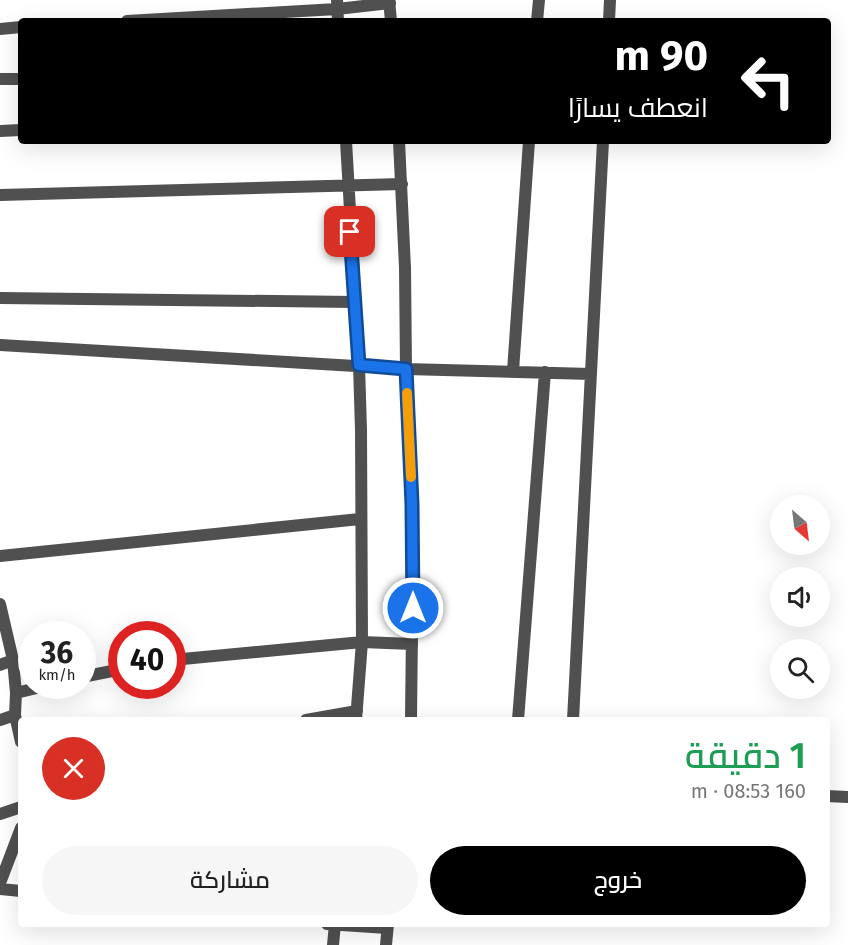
<!DOCTYPE html>
<html lang="ar">
<meta charset="utf-8">
<style>
body{margin:0;font-family:"Fira Sans",Cairo,sans-serif;background:#f6f6f6;color:#222;direction:rtl;height:100vh;display:flex;flex-direction:column;font-size:22px;white-space:nowrap}
*{box-sizing:border-box;margin:0}
p{font-size:20px;color:#767676}
.icon{flex:none;width:33px;height:33px;fill:none;stroke:currentColor;stroke-width:2;stroke-linecap:round;stroke-linejoin:round}
.map{position:relative;flex:1;overflow:hidden;direction:ltr}
.drawer{position:absolute;left:18px;top:717px;width:812px;height:210px;display:flex;flex-direction:column;background:#fff;border-radius:6px;box-shadow:0 6px 24px #0002;direction:rtl}
.drawer>*{flex:none}
.guide{position:absolute;left:18px;top:18px;width:813px;height:126px;border-radius:6px;box-shadow:0 6px 24px #0002;direction:rtl;background:#000;color:#fff;overflow:hidden}
.needle{width:39px;rotate:152deg}
.tools{position:absolute;left:770px;top:495px;display:grid;gap:12px}
.tools a{display:grid;place-items:center;width:60px;height:60px;border-radius:50%;background:#fff;box-shadow:0 6px 24px #0002;font-size:30px}
.speed{position:absolute;left:18px;top:621px;display:flex;gap:12px;font-size:30px;font-weight:700;text-align:center}
.speed>*{display:grid;place-content:center;width:78px;height:78px;border-radius:50%;background:#fff;box-shadow:0 6px 24px #0002;line-height:1}
.speed small{font-size:15px;font-weight:400}
.speed .limit{border:9px solid #d22;background:#fff;color:#111}
.pin{position:absolute;display:grid;place-items:center;width:51px;height:51px;color:#fff;margin:-26px;border-radius:12px;box-shadow:0 3px 9px #0006}
.me{position:absolute;width:66px;margin:-33px;rotate:0deg;stroke-linejoin:round;filter:drop-shadow(0 0 4px #0008)}
.turn{display:flex;align-items:center;gap:21px;height:126px;padding:0 24px;font-size:27px}
.turn .icon{width:78px;height:78px;stroke-width:2.5}
.turn b{display:block;font-size:42px;line-height:51px}
.round{display:grid;place-items:center;flex:none;width:63px;height:63px;border-radius:32px;background:#f6f6f6}
.headline{display:flex;align-items:center;justify-content:space-between;height:102px;padding:0 24px}
h1{font-size:36px;font-weight:600;line-height:45px;color:#1e9e55}
.button{display:flex;gap:12px;margin-top:auto;padding:12px 24px}
.button a{flex:1;height:69px;border-radius:36px;background:#000;color:#fff;font-size:24px;font-weight:600;line-height:69px;text-align:center}
.button a+a{background:#f6f6f6;color:#222}
.map>svg:first-child{display:block}
.lines{fill:none;stroke-linecap:round;stroke-linejoin:round}
.minor{stroke:#505050;stroke-width:12}
.tertiary{stroke:#505050;stroke-width:12}
.route-casing{stroke:#114b97;stroke-width:15}
.route{stroke:#1a73e8;stroke-width:10}
.slow{stroke:#f59e0b;stroke-width:10}
</style>
<div class="map">
<svg width="848" height="945" viewBox="0 0 848 945">
<rect width="100%" height="100%" fill="#fff"/>
<g class="lines">
<path class="minor" d="M337 0 338 21
M127 21 337 9 390 3
M537 21 539 0
M609 21 610 0
M0 29 21 27
M0 79H21
M0 131 21 130
M346 141 359 365 361 430 362 642 356 720
M0 195 402 184
M0 298 354 302
M0 345 406 369 591 374
M513 371 529 141
M0 556 360 519
M0 604 13 660 16 693
M172 660 362 642 412 644
M0 665 13 660
M82 677 122 669
M0 720 15 715
M306 720 357 711
M518 720 545 372
M573 720 603 141
M21 742 15 715 16 693 45 686
M826 796 848 797
M0 814 21 807
M0 883 21 828
M0 889 21 891
M327 924 387 928
M333 945 335 924"/>
<path class="tertiary" d="M389 0 391 21
M399 141 405 268 406 369 413 538 411 720
M386 945 388 924"/>
</g>
<g class="lines">
<defs>
<path id="route" d="M350 232 359 365 406 369 412 504 413 608"/>
</defs>
<use href="#route" class="route-casing"/>
<use href="#route" class="route"/>
<path class="slow" d="M407 393 411 477"/>
</g>
</svg>
<div class="tools">
<a><svg class="needle" viewBox="-14 -14 28 28"><path d="M0-13l5 13h-10z" fill="#e53935"/><path d="M0 13l5-13h-10z" fill="#767676"/></svg></a>
<a><svg class="icon" aria-label="sound" viewBox="0 0 24 24"><path d="M4 9h4l5-4v14l-5-4H4zM17 9q2 3 0 6"/></svg></a>
<a><svg class="icon" aria-label="search" viewBox="0 0 24 24"><circle cx="10" cy="10" r="6"/><path d="M15 15l6 6"/></svg></a>
</div>
<div class="speed"><div>36<small>km/h</small></div><div class="limit">40</div></div>
<div class="pin" style="left:350px;top:232px;background:#d93025"><svg class="icon" aria-label="arrive" viewBox="0 0 24 24"><path d="M6 21V4h12l-3 4 3 4H6"/></svg></div>
<svg class="me" style="left:413px;top:608px" viewBox="-20 -20 40 40"><circle r="17" fill="#1a73e8" stroke="#fff" stroke-width="3"/><path d="M0-11L8 9 0 5-8 9z" fill="#fff"/></svg>
<div class="guide">
<div class="turn"><svg class="icon" aria-label="left" viewBox="0 0 24 24"><path d="M17 20v-9H6M10 6l-5 5 5 5"/></svg><div><b>90 m</b>انعطف يسارًا</div></div>
</div>
<section class="drawer">
<div class="headline"><div><h1>1 دقيقة</h1><p>160 m · 08:53</p></div><a class="round" style="background:#d93025;color:#fff"><svg class="icon" aria-label="close" viewBox="0 0 24 24"><path d="M6 6l12 12M18 6L6 18"/></svg></a></div>
<div class="button"><a>خروج</a><a>مشاركة</a></div>
</section>
</div>
